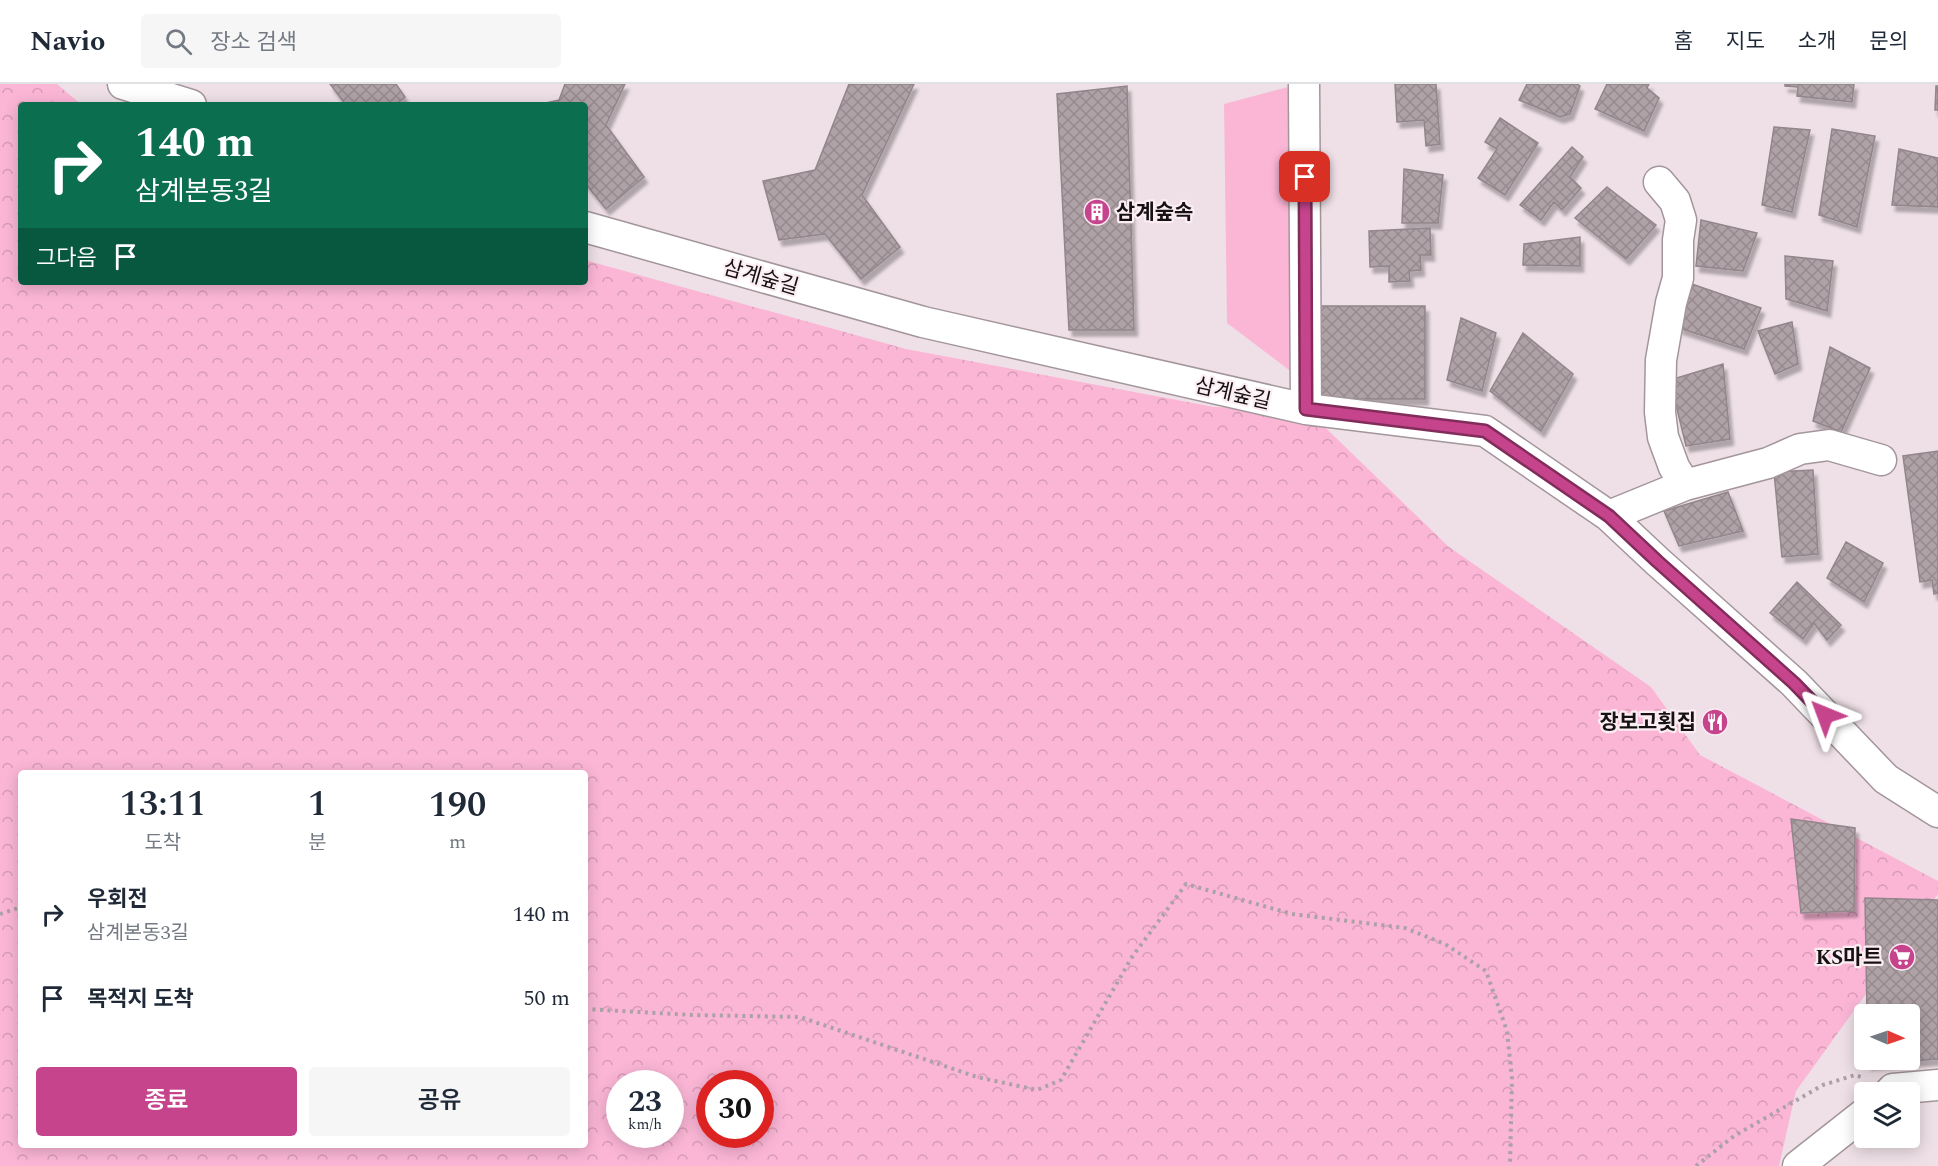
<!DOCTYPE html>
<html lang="ko">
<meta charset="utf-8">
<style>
body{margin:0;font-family:Spectral,"Noto Sans KR",serif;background:#f6f6f7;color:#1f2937;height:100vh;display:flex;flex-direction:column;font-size:22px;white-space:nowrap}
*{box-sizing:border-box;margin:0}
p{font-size:20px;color:#747a83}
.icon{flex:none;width:33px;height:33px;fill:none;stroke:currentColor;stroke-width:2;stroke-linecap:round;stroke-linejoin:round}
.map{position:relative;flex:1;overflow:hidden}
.sheet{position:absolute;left:18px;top:686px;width:570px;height:378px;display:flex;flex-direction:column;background:#fff;border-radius:6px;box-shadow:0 3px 15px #0003}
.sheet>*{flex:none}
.guide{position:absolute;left:18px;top:18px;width:570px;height:183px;border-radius:6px;box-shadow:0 3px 15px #0003;background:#0b6e4f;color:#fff;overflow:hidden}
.needle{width:39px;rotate:92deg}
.buttons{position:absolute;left:1854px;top:920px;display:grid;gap:12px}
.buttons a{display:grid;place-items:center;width:66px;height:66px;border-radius:6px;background:#fff;box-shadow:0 3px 15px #0003;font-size:30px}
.speed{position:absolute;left:606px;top:986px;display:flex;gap:12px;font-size:30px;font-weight:700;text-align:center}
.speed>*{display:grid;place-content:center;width:78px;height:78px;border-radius:50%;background:#fff;box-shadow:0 3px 15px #0003;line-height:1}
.speed small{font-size:15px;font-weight:400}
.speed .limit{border:9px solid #d22;background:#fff;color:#111}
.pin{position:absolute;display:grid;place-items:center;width:51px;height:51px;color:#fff;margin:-26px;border-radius:12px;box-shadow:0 3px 9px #0006}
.me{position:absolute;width:66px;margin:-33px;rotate:316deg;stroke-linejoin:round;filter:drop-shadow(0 0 4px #0008)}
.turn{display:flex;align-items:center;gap:21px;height:126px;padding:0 18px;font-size:27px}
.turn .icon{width:78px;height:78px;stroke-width:2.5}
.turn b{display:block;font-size:42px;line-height:51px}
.then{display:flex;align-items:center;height:57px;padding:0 18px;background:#0003;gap:12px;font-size:22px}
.eta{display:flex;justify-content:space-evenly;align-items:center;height:102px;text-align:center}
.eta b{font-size:36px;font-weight:600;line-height:42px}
.button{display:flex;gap:12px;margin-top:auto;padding:12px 18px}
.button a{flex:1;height:69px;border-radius:6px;background:#c6448c;color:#fff;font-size:24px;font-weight:600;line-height:69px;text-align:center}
.button a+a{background:#f6f6f7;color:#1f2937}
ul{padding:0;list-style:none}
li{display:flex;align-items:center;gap:18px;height:84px;padding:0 18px}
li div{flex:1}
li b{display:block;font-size:22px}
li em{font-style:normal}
header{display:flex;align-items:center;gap:36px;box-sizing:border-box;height:84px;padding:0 30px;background:#fff;border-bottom:2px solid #e0e1e3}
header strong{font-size:28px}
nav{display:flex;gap:33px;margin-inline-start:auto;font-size:21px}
.search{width:420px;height:54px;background:#f6f6f7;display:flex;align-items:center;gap:15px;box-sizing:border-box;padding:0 21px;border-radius:6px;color:#747a83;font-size:22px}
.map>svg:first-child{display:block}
.forest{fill:url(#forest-crowns);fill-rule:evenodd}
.park{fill:#fbb6d6}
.building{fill:url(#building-cross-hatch);stroke:#92858b;stroke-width:1.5;filter:url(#shadow)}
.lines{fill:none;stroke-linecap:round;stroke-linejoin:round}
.minor-casing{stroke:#a3969b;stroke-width:33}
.path{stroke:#aca1a6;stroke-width:4;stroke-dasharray:3 4.5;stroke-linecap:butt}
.minor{stroke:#fff;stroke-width:30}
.route-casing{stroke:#812c5b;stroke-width:15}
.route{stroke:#c6448c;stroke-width:10}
.labels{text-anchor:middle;stroke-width:4.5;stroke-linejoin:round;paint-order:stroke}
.poi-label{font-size:21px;font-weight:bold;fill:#161214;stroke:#fcedf3;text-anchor:end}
.street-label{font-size:21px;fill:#161214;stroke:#fcedf3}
</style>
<header>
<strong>Navio</strong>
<div class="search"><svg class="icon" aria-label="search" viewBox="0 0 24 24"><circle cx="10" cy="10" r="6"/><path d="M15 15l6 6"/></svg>장소 검색</div>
<nav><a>홈</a><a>지도</a><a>소개</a><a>문의</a></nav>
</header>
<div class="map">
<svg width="1938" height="1082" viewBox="0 0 1938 1082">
<defs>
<pattern id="forest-crowns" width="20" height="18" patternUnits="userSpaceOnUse" patternTransform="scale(1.5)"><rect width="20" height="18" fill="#fbb6d6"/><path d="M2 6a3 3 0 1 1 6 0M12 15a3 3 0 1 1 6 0" fill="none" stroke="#d69bb7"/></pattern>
<pattern id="building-cross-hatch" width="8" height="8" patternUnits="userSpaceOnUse" patternTransform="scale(1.5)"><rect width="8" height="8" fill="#afa2a7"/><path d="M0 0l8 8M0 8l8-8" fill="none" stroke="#968a8f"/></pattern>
<filter id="shadow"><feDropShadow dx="3.5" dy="6" stdDeviation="1.5" flood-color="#0004"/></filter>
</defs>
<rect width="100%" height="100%" fill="#eee0e6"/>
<path class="forest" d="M0 0H57L77 17 90 21H21V198H585V176L906 265 1214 323 1306 325 1449 463 1651 603 1700 671 1938 797V810L1796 1007 1779 1082H0ZM21 688H585V1060H21ZM620 999H670V1050H620ZM710 999H760V1050H710Z"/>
<path class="park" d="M1292 2 1297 292 1227 239 1224 20Z"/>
<path class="building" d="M330 0H396L405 13 395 21H346Z
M565 0H625L606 41 644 93 606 125 585 99V21H537L559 16Z
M849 0H914L862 111 900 163 861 195 825 150 779 156 763 97 815 86Z
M1395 0H1436L1440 60 1426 62 1424 36 1397 38Z
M1527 0H1577L1580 2 1570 30 1560 33 1519 16Z
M1607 0H1649L1647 4 1659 14 1644 47 1595 25Z
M1785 0H1854L1852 18 1797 12 1798 3 1785 2Z
M1127 2 1134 246H1069L1057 10Z
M1936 2H1938V26H1935Z
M1500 34 1538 59 1505 111 1478 94 1497 65 1485 58Z
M1774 43 1810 46 1792 128 1762 121Z
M1832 45 1875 52 1857 143 1819 131Z
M1572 63 1583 73 1570 93 1581 104 1562 126 1554 118 1541 136 1520 121Z
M1899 65 1938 74V123L1892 121Z
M1404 85 1443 91 1438 139H1402Z
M1607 103 1656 141 1626 175 1575 134Z
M1701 136 1757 149 1743 187 1696 182Z
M1430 144 1431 171H1420L1421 186 1409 187 1410 197 1389 198V182L1370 183 1369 147Z
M1580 153V182L1523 181 1524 160Z
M1785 172 1833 177 1827 227 1786 215Z
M1689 199 1761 224 1744 265 1679 244Z
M1320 222H1425V315H1321Z
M1461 234 1496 249 1482 307 1447 296Z
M1792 238 1798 280 1775 290 1758 247Z
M1523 249 1573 290 1541 347 1490 307Z
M1830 263 1870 284 1841 348 1813 337Z
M1723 280 1730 355 1686 362 1670 296Z
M1938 367V509L1934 510 1932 496 1920 498 1903 372Z
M1813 386 1818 470 1782 473 1774 388Z
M1728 408 1743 447 1679 462 1664 427Z
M1846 458 1883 479 1864 518 1827 494Z
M1797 498 1841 541 1827 556 1814 539 1803 555 1770 529Z
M1791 735 1855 744 1854 827 1801 829Z
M1865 814 1938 816V975L1868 980V975H1910V930H1867Z"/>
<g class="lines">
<defs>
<path id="minor" d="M123 0 191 21
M1304 0 1306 325
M1659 98 1675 117 1681 136 1678 156V194L1671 219 1661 276 1660 328 1663 353 1674 383 1685 401
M585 143 923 238 1306 325 1485 347 1609 432 1657 477 1794 599 1886 695 1938 728
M1609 432 1685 401 1768 379 1800 365 1829 361 1881 376
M1890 1008 1893 1005 1938 1001
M1798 1082 1864 1030"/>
</defs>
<use href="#minor" class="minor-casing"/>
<path class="path" d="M0 830 21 823
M585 925 693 931 800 933 977 993 1037 1006 1061 996 1132 873 1186 800 1292 830 1405 844 1445 860 1486 887 1507 947 1512 995 1510 1082
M1696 1082 1734 1052 1823 1001 1855 991 1864 994"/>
<use href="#minor" class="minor"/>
</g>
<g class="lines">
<defs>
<path id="route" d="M1305 93 1306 325 1485 347 1609 432 1657 477 1794 599 1825 631"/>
</defs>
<use href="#route" class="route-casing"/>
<use href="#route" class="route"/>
</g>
<defs>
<symbol id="building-disc" viewBox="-11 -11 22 22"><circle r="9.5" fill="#c6448c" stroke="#fcedf3"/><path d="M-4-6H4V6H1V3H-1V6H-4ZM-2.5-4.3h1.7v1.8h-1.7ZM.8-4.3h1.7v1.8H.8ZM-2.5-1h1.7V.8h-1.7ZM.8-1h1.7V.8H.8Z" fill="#fff"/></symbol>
<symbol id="restaurant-disc" viewBox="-11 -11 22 22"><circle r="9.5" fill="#c6448c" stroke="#fcedf3"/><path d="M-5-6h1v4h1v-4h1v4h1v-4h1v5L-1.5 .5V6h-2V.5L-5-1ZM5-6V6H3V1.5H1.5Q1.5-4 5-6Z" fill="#fff"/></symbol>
<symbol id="supermarket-disc" viewBox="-11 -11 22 22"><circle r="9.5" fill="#c6448c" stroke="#fcedf3"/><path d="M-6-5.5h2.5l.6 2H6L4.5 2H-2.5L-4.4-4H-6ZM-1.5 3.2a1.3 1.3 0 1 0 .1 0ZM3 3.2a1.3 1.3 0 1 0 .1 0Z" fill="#fff"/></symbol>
</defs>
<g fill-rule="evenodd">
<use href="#building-disc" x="1082" y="113" width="30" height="30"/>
<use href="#restaurant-disc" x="1700" y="623" width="30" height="30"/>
<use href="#supermarket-disc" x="1887" y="858" width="30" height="30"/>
</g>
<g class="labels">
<g class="poi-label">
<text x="1116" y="135" text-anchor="start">삼계숲속</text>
<text x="1696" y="645">장보고횟집</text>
<text x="1882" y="880">KS마트</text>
</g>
<g class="street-label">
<text transform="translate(761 193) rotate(16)" y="7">삼계숲길</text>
<text transform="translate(1233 309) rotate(13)" y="7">삼계숲길</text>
</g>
</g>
</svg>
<div class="buttons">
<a><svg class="needle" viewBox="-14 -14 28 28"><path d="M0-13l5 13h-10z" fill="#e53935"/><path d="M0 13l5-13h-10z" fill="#747a83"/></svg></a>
<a><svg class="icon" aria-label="layers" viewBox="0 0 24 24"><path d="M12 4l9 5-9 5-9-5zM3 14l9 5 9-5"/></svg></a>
</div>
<div class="speed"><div>23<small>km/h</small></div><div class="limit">30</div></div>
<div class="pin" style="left:1305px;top:93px;background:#d93025"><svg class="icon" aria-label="arrive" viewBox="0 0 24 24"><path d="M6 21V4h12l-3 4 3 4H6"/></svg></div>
<svg class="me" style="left:1825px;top:631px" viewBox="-20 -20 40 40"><path d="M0-17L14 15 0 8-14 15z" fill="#c6448c" stroke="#fff" stroke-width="4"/></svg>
<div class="guide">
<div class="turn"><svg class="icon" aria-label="right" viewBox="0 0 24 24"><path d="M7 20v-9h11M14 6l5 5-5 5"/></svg><div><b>140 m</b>삼계본동3길</div></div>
<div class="then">그다음<svg class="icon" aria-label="arrive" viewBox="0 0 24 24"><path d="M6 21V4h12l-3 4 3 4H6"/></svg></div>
</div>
<section class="sheet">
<div class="eta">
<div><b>13:11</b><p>도착</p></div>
<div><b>1</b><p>분</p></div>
<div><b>190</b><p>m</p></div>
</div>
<ul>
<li><svg class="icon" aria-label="right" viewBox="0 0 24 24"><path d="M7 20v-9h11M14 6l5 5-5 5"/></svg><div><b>우회전</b><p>삼계본동3길</p></div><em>140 m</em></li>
<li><svg class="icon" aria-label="arrive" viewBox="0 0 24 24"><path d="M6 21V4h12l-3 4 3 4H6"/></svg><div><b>목적지 도착</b></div><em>50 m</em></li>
</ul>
<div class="button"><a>종료</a><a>공유</a></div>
</section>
</div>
